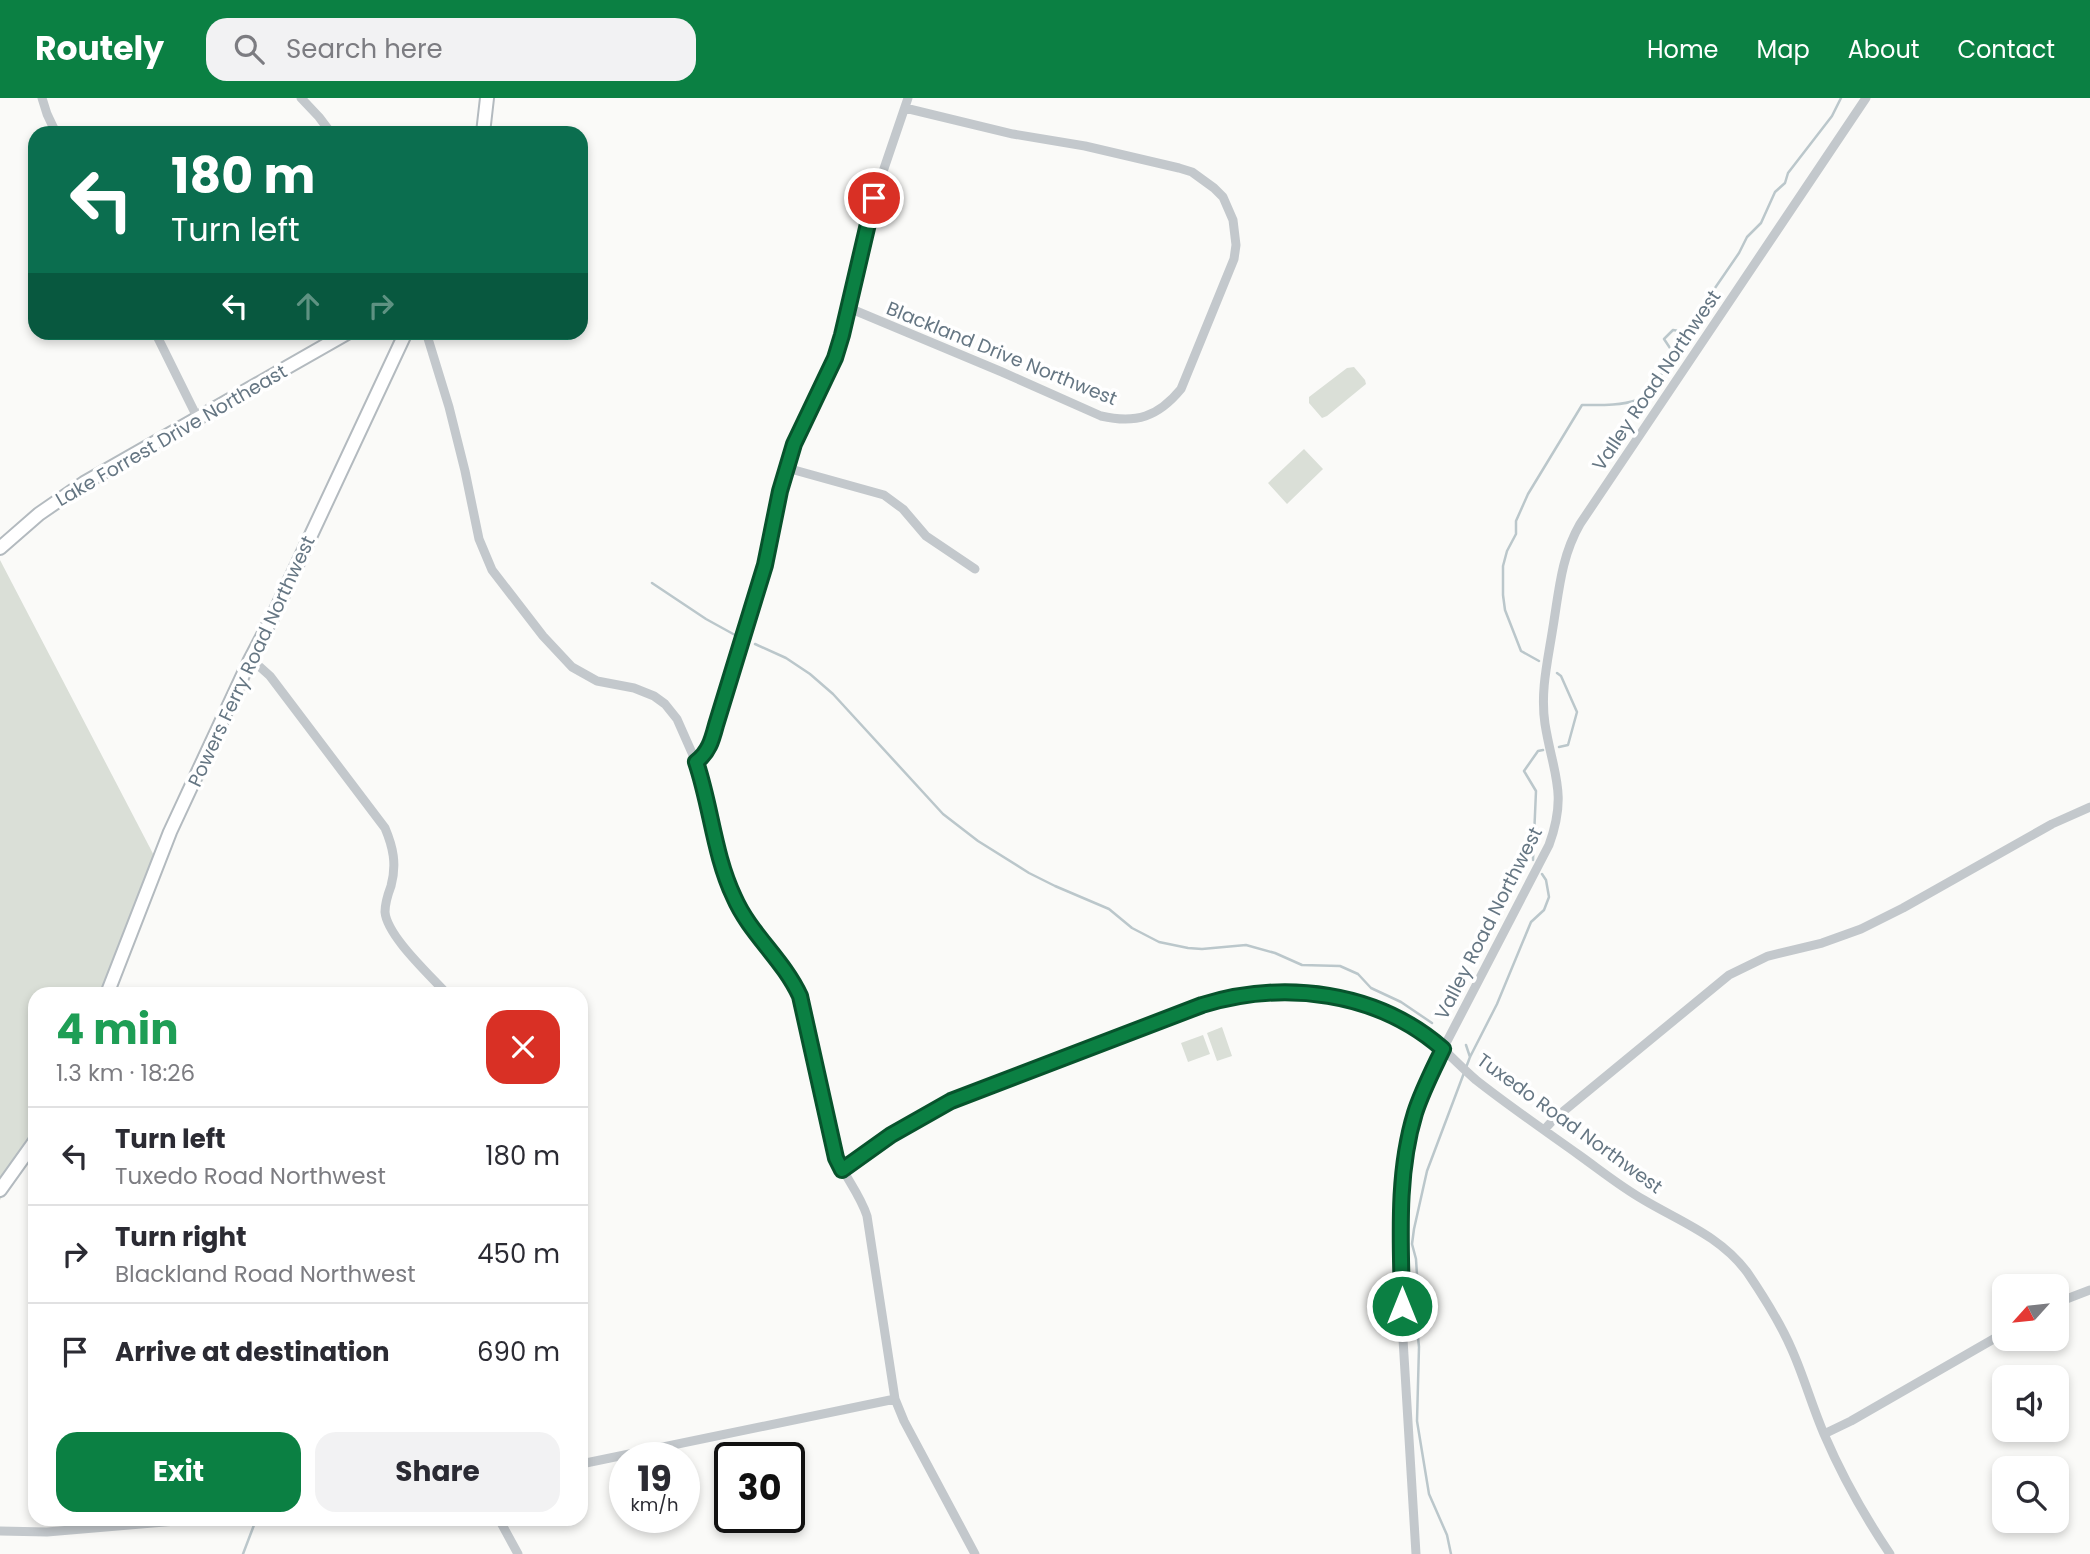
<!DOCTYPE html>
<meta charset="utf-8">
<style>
body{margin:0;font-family:Poppins,sans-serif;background:#f2f2f3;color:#2b2b33;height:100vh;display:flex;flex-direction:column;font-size:26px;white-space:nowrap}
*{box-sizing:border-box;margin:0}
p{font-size:23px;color:#7c7c81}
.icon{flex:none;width:38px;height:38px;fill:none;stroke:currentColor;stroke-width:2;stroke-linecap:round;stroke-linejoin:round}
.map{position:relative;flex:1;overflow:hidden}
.panel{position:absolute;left:28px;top:889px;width:560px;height:539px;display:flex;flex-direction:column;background:#fff;border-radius:21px;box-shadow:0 4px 10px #0003}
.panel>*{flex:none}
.guide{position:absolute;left:28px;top:28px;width:560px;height:214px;border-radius:21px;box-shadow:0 4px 10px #0003;background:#0b6e4f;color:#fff;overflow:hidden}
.needle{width:46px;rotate:243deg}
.fabs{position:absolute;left:1992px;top:1176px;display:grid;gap:14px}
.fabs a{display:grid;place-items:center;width:77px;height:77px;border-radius:14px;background:#fff;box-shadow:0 4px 10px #0003;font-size:35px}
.speed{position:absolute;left:609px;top:1344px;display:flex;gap:14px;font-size:35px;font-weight:700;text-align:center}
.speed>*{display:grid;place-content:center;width:91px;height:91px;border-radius:50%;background:#fff;box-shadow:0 4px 10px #0003;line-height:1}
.speed small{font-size:18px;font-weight:400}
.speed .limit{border:4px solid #111;border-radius:10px;background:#fff;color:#111}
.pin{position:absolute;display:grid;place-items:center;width:60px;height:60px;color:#fff;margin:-30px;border:4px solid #fff;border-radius:50%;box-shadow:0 2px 7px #0007}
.me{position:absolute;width:77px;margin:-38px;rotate:0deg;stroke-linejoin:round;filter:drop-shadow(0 0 5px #0008)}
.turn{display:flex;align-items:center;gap:24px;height:147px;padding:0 28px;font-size:32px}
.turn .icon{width:91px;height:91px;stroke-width:2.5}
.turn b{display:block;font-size:49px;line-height:60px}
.lanes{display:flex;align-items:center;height:66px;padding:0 28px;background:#0003;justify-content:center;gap:35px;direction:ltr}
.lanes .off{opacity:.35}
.round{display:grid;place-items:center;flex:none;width:74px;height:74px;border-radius:21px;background:#f2f2f3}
.head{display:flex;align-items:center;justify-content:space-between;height:119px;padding:0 28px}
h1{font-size:42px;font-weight:700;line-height:52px;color:#1e9e55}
.cta{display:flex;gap:14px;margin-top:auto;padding:14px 28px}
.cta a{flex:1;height:80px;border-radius:21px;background:#0b8043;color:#fff;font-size:28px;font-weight:700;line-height:80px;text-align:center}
.cta a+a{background:#f2f2f3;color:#2b2b33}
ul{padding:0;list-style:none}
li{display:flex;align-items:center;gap:21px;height:98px;padding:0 28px;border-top:2px solid #e1e1e2}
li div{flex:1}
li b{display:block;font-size:26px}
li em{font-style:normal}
header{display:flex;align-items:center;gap:42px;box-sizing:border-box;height:98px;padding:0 35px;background:#0b8043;color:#fff}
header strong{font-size:33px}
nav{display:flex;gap:38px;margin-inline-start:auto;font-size:24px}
.search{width:490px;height:63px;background:#f2f2f3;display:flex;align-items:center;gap:18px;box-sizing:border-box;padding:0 24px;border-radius:21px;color:#7c7c81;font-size:26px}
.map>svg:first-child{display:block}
.green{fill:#dadfd7}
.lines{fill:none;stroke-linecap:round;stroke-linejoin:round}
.stream{stroke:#bbc7cb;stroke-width:2.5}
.secondary-casing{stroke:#b3babf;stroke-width:16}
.street{stroke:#c3c8cc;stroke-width:9}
.secondary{stroke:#fff;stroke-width:12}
.route-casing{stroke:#07532c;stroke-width:18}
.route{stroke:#0b8043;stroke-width:12}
.labels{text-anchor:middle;stroke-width:7;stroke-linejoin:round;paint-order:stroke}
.street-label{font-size:19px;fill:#657683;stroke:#fff}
</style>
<header>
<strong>Routely</strong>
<div class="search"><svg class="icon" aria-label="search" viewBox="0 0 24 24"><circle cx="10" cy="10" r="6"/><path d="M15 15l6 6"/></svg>Search here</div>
<nav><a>Home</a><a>Map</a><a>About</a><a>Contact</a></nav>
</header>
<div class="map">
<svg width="2090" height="1456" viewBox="0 0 2090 1456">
<rect width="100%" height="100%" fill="#fafaf8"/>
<path class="green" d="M1354 269 1365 282 1366 286 1327 318 1322 320 1309 305V299L1347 270Z
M1304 351 1323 371 1287 406 1268 385Z
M0 462 161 771 108 896H35V1048L0 1102Z
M1222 929 1232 958 1217 963 1207 935Z
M1203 937 1210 956 1188 964 1181 945Z"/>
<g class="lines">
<path class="stream" d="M652 485 706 521 735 537
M755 546 786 560 810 576 833 596 943 716 978 743 1029 775 1055 788 1109 811 1132 830 1159 844 1188 850 1202 851 1246 847 1275 855 1302 867 1340 868 1358 876 1371 890 1401 904 1432 925
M1539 563 1521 553 1505 512 1503 497V468L1507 453 1516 436V423L1528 396 1582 307C1599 307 1620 308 1637 302 1650 298 1667 268 1674 256L1664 241 1673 232 1686 234 1710 201 1715 190 1739 155 1747 139 1761 125 1775 94 1785 85 1788 75 1832 18 1841 0
M1557 575 1561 578 1577 614 1568 647 1559 649
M1533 762 1536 693 1524 673 1538 653 1543 652
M1466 947 1470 959
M581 1203 583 1200 582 1173
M243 1456 254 1427
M1451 1456 1447 1437 1429 1396 1417 1323 1419 1249 1416 1220 1417 1177 1416 1161 1412 1146 1414 1131 1427 1073 1470 959 1497 906 1531 824 1544 812 1549 799 1546 782 1542 776"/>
<defs>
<path id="secondary" d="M483 35 487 0
M0 450 39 416 84 385 349 234
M107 896 170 734 249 564 275 514 406 234
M0 1092 35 1043"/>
</defs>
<use href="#secondary" class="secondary-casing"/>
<path class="street" d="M42 0 47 16 56 35
M301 0 319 19 331 35
M849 210 1002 274 1101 318C1136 326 1158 319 1181 291L1234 161 1236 147 1233 122 1223 99 1214 90 1192 74 1179 70 1085 48 1013 36 905 10
M155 234 198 321
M426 234 449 309 465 373 479 441 492 472 543 538 572 569 597 583 634 590 654 598 665 606 677 621 696 664 705 688 720 757 733 797 748 824 789 876 800 898 833 1050C841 1075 859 1093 867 1118L895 1301 904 1323 975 1456
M787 370 884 397 903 411 926 438 975 471
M249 564 260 569 270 578 385 730C393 749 397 766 391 788 388 796 385 805 385 814 387 838 430 877 447 896
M696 664 704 657 710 648 765 467 787 370 801 329 826 281 842 237 874 100 908 0
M1544 1032 1554 1021 1729 877 1768 858 1822 845 1861 831 1903 810 2052 726 2090 709
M842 1072 891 1037 951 1003 1202 907C1257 890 1319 888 1373 909 1394 917 1416 929 1433 942 1448 955 1461 969 1476 982 1509 1008 1544 1032 1579 1057 1600 1072 1621 1089 1644 1102 1681 1124 1720 1138 1747 1174 1764 1199 1780 1224 1792 1252 1804 1279 1812 1308 1824 1336 1842 1378 1865 1419 1890 1456
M2056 1205 2090 1192
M1824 1336 1851 1323 2004 1235
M581 1366 895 1301
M499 1421 518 1456
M0 1433 47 1434 200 1421
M1416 1456 1401 1208V1141L1403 1076 1408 1043 1419 1003 1443 951 1549 747C1568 695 1553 676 1545 626 1540 593 1548 562 1553 529 1559 493 1561 459 1580 426L1866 0"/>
<use href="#secondary" class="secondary"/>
</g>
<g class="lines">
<defs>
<path id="route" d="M874 100 842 237 835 260 794 346 780 393 765 467 716 627C712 642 709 654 696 664 711 708 714 757 734 799 750 836 783 861 800 898L836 1060 842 1072 891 1037 951 1003 1202 907C1284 882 1377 893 1443 951 1433 972 1422 993 1415 1015 1396 1077 1401 1145 1402 1208"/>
</defs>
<use href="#route" class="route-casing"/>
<use href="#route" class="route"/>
</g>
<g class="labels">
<g class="street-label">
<text transform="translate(1002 255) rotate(22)" y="7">Blackland Drive Northwest</text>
<text transform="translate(1656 282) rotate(-56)" y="7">Valley Road Northwest</text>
<text transform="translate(171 337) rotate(-30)" y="7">Lake Forrest Drive Northeast</text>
<text transform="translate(251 563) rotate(-65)" y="7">Powers Ferry Road Northwest</text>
<text transform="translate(1488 825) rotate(-63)" y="7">Valley Road Northwest</text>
<text transform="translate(1570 1025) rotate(36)" y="7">Tuxedo Road Northwest</text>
</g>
</g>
</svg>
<div class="fabs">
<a><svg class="needle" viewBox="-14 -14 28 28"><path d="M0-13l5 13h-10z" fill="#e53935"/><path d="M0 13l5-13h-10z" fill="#7c7c81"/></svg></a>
<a><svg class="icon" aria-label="sound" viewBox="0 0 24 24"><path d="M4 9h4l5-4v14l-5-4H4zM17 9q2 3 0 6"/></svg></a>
<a><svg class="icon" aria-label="search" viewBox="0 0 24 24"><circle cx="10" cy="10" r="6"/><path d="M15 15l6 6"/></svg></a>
</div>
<div class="speed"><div>19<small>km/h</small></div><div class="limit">30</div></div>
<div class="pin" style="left:874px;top:100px;background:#d93025"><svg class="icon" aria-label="arrive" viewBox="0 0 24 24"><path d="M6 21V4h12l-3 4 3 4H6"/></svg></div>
<svg class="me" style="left:1402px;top:1208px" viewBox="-20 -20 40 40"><circle r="17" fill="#0b8043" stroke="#fff" stroke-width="3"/><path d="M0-11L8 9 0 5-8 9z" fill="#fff"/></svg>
<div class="guide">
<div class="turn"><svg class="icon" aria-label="left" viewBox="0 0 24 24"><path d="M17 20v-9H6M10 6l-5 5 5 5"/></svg><div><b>180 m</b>Turn left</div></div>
<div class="lanes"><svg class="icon" aria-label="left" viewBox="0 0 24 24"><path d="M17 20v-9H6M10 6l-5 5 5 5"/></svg><svg class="icon off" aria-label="ahead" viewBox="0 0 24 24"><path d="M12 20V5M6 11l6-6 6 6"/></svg><svg class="icon off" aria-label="right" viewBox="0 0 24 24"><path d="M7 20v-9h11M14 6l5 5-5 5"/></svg></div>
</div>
<section class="panel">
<div class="head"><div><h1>4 min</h1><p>1.3 km · 18:26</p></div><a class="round" style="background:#d93025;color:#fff"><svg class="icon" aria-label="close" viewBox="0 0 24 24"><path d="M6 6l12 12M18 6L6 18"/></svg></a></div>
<ul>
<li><svg class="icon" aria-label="left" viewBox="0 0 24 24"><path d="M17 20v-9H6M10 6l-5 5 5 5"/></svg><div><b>Turn left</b><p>Tuxedo Road Northwest</p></div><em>180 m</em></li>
<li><svg class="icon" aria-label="right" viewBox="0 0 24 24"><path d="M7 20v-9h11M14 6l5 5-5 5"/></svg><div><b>Turn right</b><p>Blackland Road Northwest</p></div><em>450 m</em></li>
<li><svg class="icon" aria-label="arrive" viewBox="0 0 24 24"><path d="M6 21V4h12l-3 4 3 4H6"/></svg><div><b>Arrive at destination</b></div><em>690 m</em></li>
</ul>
<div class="cta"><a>Exit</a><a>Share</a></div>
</section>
</div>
